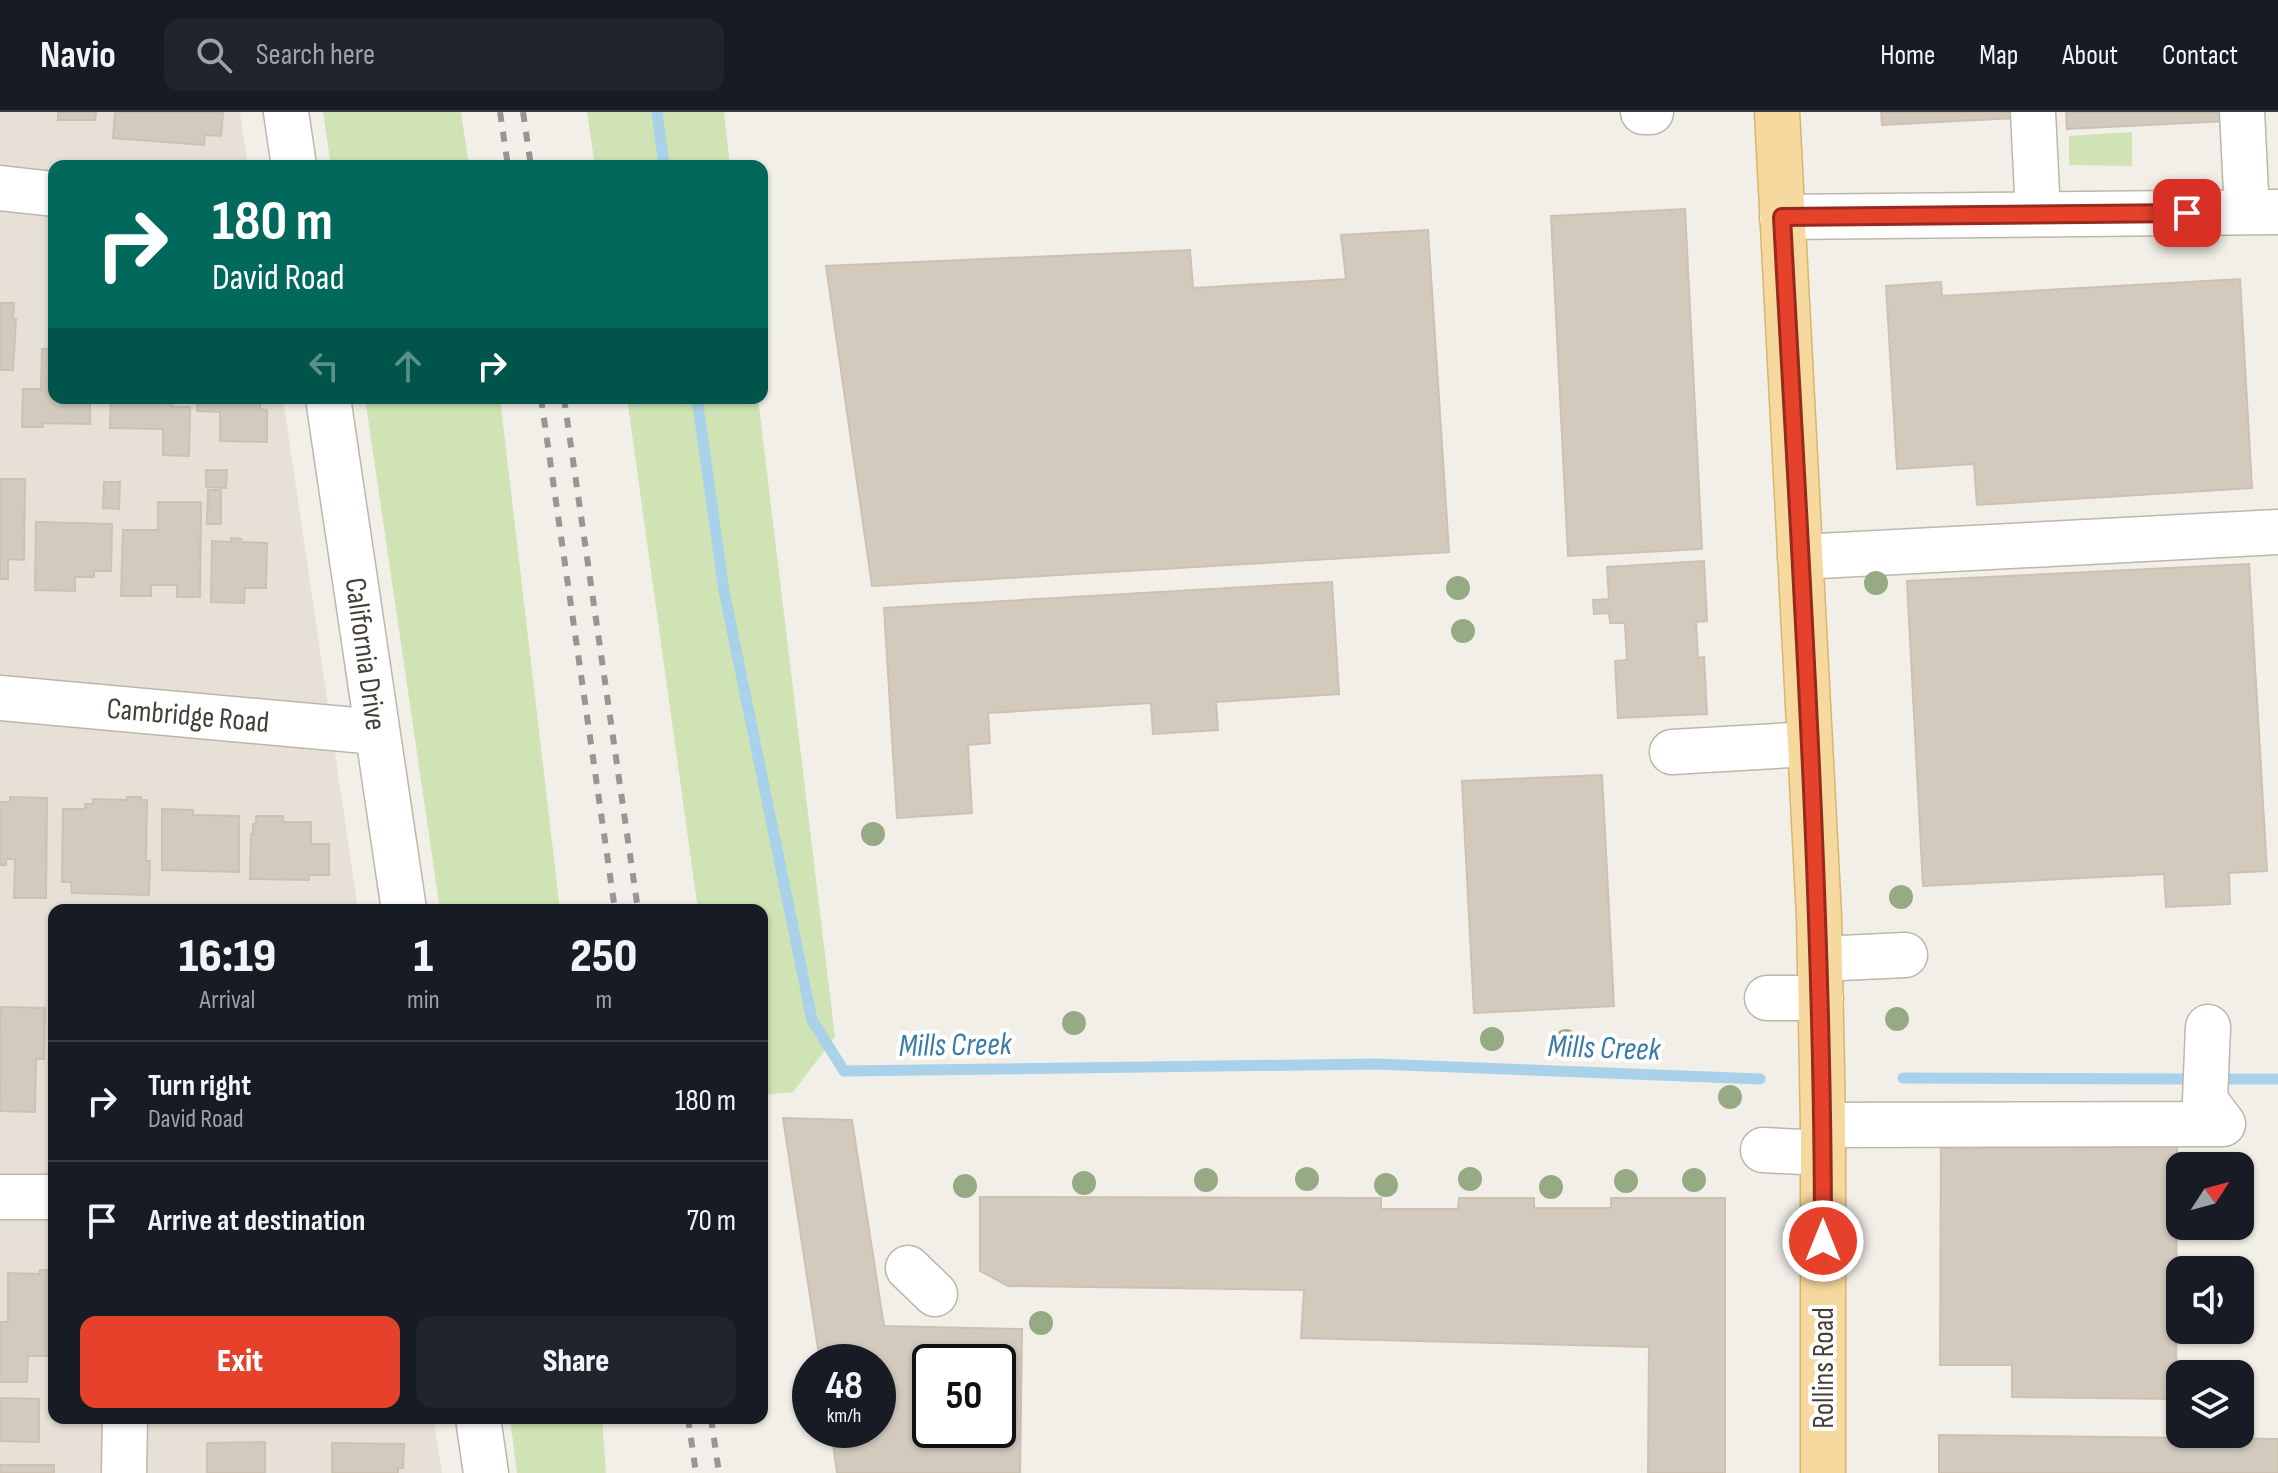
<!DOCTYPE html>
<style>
body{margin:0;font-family:"Sofia Sans Condensed",sans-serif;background:#20242c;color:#f1f3f6;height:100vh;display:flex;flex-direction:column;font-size:30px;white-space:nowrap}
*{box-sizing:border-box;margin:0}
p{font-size:26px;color:#9ea1a6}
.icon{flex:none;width:44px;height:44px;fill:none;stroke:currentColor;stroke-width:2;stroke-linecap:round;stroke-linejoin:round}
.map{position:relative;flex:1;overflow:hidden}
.side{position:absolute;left:48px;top:792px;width:720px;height:520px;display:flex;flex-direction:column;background:#171b24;border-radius:16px;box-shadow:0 2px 6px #0004}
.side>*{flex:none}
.top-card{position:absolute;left:48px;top:48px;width:720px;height:244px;border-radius:16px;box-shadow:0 2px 6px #0004;background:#00695c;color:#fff;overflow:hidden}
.needle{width:52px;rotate:54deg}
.controls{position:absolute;left:2166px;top:1040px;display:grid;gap:16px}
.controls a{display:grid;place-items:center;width:88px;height:88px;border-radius:16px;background:#171b24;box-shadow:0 2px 6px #0004;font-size:40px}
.speed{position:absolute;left:792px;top:1232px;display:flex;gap:16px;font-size:40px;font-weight:700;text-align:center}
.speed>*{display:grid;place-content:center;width:104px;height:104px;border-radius:50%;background:#171b24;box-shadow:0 2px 6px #0004;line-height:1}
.speed small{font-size:20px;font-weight:400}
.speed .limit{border:4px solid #111;border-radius:12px;background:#fff;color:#111}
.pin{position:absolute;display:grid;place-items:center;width:68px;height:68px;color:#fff;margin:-34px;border-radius:16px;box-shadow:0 4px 12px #0006}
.me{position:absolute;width:88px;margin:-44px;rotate:0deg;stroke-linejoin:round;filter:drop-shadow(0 0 6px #0008)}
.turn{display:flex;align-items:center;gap:28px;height:168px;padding:0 32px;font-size:36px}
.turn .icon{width:104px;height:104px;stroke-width:2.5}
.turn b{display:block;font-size:56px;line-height:68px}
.lanes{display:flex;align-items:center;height:76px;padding:0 32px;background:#0003;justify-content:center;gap:40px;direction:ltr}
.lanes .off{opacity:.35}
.eta{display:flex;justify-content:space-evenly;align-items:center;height:136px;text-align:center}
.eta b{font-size:48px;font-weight:800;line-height:56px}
.cta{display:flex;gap:16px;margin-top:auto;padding:16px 32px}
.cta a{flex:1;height:92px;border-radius:16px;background:#e6412b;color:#fff;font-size:32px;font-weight:800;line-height:92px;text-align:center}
.cta a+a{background:#20242c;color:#f1f3f6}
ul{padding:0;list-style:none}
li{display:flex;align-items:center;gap:24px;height:120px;padding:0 32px;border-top:2px solid #363941}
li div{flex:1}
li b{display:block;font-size:30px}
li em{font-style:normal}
header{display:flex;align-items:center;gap:48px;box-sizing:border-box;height:112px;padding:0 40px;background:#171b24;border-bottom:2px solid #363941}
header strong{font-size:38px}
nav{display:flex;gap:44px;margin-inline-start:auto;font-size:28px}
.search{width:560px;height:72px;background:#20242c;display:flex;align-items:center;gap:20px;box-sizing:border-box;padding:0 28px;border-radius:16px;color:#9ea1a6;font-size:30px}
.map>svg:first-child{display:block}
.residential{fill:#e6e0d6}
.green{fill:#cfe3b4}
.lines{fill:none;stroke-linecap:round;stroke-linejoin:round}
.stream{stroke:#a9d1e9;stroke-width:11}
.building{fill:#d3cabe;stroke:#cdc1b2;stroke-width:2;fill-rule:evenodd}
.minor-casing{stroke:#bdb6ab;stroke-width:47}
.major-casing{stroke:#d8b56f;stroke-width:47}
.minor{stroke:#fff;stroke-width:44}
.major{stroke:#f5d99e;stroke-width:44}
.rail{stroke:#969696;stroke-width:6;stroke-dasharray:10 10;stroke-linecap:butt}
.tree{fill:#96aa83}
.route-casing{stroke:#962a1c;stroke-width:20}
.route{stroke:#e6412b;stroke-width:14}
.labels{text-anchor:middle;stroke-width:8;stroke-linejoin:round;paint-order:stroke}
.street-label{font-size:30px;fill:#453f37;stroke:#fff}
.water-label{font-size:32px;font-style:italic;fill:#3a7ca7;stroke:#fff}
</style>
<header>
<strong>Navio</strong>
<div class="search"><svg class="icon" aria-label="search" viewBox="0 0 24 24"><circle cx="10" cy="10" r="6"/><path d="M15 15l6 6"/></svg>Search here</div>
<nav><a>Home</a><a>Map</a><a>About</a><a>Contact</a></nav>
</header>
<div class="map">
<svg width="2278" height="1361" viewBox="0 0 2278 1361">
<rect width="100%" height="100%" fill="#f2efe8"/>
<path class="residential" d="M0 0H240L248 54H54V286H283L358 798H54V1306H433L442 1361H0Z"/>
<path class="green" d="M323 0H461L469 54H331Z
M587 0H724L730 54H595Z
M2132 20V54L2069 53V24Z
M365 286H500L560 798H440Z
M627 286H758L835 925 793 980 762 983V798H698Z
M510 1306H602L606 1361H517Z"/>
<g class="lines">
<path class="stream" d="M657 0 664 54
M697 286 724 479 812 908 844 959 1376 952 1760 967
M1903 966 2198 967
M2215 967H2278"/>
</g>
<path class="building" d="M58 0H96L95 8H58Z
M115 0H223L221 24 205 23 204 33 113 26Z
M1881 0H2016V6L1882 13Z
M2066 0H2227L2228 9 2067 17Z
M1685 97 1702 437 1568 444 1551 104Z
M1428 118 1449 440 872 474 826 154 1190 138 1193 176 1346 167 1341 123Z
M2240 167 2252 376 1977 393 1974 352 1897 357 1886 174 1941 170 1942 184Z
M0 191H14L13 206 16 207 13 258H0Z
M42 237H54V286H90V312L43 311V315H22L23 277H41Z
M111 286H172V295H190L189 344 163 343V317L110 316Z
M197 286H260V297L267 298V330L220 329V300L197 299Z
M206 358H227L226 376 206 375Z
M0 367H25L24 448 8 447V467H0Z
M104 370H120L119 397 103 396Z
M208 378H221V412H207Z
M158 390H201L200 485H177V473H151V484H121L123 418H158Z
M36 410 112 412 111 459H94V465H75V479L35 478Z
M231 426 241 427 242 430 267 431 266 476H245L244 491 211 490 212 429 231 430Z
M1704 449 1707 509 1696 510 1698 546 1704 545 1707 602 1618 606 1615 549 1627 548 1625 511H1610L1609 501 1594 502 1593 488 1609 487 1607 455Z
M2249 452 2267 759 2229 761 2230 792 2166 795 2164 762 1923 774 1907 469Z
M1332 470 1339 582 1216 590 1218 618 1153 622 1151 591 988 601 990 631 968 633 972 701 897 706 884 496Z
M1602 663 1614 894 1474 901 1462 669Z
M10 685 47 686 46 786H14L15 747H6V753H0V690H10Z
M127 685H141V688H147L146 749H150L149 783 72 781 71 770H62L63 697H85V692H93V687L127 688Z
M162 697 193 698V703L239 704V760L162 758Z
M256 704H283V710H311V732H329V763H309V768L250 767 251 722H253V712H256Z
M1 895 45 896 44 947H36L35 1000 0 999Z
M783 1006 852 1008 884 1214 1022 1217 1020 1361H837L831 1318H878V1250H820ZM930 1250H998V1318H930Z
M1941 1024 2177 1025 2176 1287 2012 1285V1253H1940Z
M980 1085 1381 1086V1097H1458L1459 1086H1534V1096H1611V1086H1725V1361H1648L1649 1235 1301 1226 1304 1178 1008 1174 980 1159Z
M40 1158H54V1244H28L27 1270H0V1210H8V1161L39 1162Z
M0 1286 39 1287V1330L0 1329Z
M311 1306H348V1308L311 1310Z
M1939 1323 2278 1327V1361H1939Z
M265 1330V1361H207V1331Z
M332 1331 404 1332 403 1356H398V1361H332Z
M0 1353H54V1361H0Z"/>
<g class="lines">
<defs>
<path id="minor" d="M286 0 294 54
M1643 0H1651
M2033 0 2038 102
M2242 0 2247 100
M0 76 54 82
M1782 105 2278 100
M328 286 404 798
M1800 445 2278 420
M0 586 377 620
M1672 640 1809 632
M1820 847 1905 843
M1767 886H1821
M2208 915 2205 988 2223 1012
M1823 1013 2223 1012
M1763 1038 1823 1041
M0 1085H54
M908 1156 935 1182
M478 1306 486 1361
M124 1361 125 1306"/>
<path id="major" d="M1777 0 1819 804 1823 1013V1361"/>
</defs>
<use href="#minor" class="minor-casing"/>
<use href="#major" class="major-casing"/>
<use href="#minor" class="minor"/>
<use href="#major" class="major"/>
<path class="rail" d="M500 0 508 54
M523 0 531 54
M541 286 615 798
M564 286 638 798
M688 1306 696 1361
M711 1306 719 1361"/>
</g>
<g class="tree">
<circle cx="1876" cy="471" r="12"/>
<circle cx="1458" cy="476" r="12"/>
<circle cx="1463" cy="519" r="12"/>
<circle cx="873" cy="722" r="12"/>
<circle cx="1901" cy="785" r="12"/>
<circle cx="1897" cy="907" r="12"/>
<circle cx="1074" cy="911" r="12"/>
<circle cx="1492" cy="927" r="12"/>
<circle cx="1566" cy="929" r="12"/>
<circle cx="1730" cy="985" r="12"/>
<circle cx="1307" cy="1067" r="12"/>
<circle cx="1470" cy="1067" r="12"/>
<circle cx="1206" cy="1068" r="12"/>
<circle cx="1694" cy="1068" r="12"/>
<circle cx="1626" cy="1069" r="12"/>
<circle cx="1084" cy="1071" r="12"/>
<circle cx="1386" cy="1073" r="12"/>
<circle cx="965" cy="1074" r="12"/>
<circle cx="1551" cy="1075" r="12"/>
<circle cx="1041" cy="1211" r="12"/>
</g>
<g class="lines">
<defs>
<path id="route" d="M1823 1129C1823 787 1800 446 1782 105L2187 101"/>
</defs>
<use href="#route" class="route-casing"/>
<use href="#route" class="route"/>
</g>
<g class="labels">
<g class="street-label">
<text transform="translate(366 542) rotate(82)" y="10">California Drive</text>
<text transform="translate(188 603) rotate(5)" y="10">Cambridge Road</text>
<text transform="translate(1823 1256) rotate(-90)" y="10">Rollins Road</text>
</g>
<g class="water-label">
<text transform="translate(955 932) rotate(-1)" y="11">Mills Creek</text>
<text transform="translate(1604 935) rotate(2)" y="11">Mills Creek</text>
</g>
</g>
</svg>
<div class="controls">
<a><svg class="needle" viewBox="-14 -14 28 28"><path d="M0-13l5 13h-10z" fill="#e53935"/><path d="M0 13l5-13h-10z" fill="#9ea1a6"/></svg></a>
<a><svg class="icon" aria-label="sound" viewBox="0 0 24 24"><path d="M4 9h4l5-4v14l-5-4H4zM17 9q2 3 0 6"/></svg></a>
<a><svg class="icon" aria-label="layers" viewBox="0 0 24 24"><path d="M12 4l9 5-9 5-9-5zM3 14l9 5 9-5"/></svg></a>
</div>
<div class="speed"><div>48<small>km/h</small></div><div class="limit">50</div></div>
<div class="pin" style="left:2187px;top:101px;background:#d93025"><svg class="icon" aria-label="arrive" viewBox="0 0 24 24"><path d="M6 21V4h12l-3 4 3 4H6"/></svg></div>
<svg class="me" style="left:1823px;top:1129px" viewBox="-20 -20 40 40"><circle r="17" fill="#e6412b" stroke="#fff" stroke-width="3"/><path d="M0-11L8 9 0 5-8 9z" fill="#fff"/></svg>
<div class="top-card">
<div class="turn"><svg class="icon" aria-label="right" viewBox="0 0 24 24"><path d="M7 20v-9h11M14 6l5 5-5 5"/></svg><div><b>180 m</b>David Road</div></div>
<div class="lanes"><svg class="icon off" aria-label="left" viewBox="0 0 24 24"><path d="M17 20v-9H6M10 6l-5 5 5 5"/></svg><svg class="icon off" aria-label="ahead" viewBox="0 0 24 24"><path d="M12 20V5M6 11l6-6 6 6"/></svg><svg class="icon" aria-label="right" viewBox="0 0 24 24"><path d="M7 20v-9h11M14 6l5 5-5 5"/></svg></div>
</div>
<section class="side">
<div class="eta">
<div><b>16:19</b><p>Arrival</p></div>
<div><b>1</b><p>min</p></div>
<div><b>250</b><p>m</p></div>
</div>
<ul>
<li><svg class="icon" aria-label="right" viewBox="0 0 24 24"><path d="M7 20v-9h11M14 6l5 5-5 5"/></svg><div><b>Turn right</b><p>David Road</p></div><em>180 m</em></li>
<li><svg class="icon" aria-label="arrive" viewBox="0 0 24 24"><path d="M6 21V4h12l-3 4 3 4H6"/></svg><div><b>Arrive at destination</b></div><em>70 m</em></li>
</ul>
<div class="cta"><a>Exit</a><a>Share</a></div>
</section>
</div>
